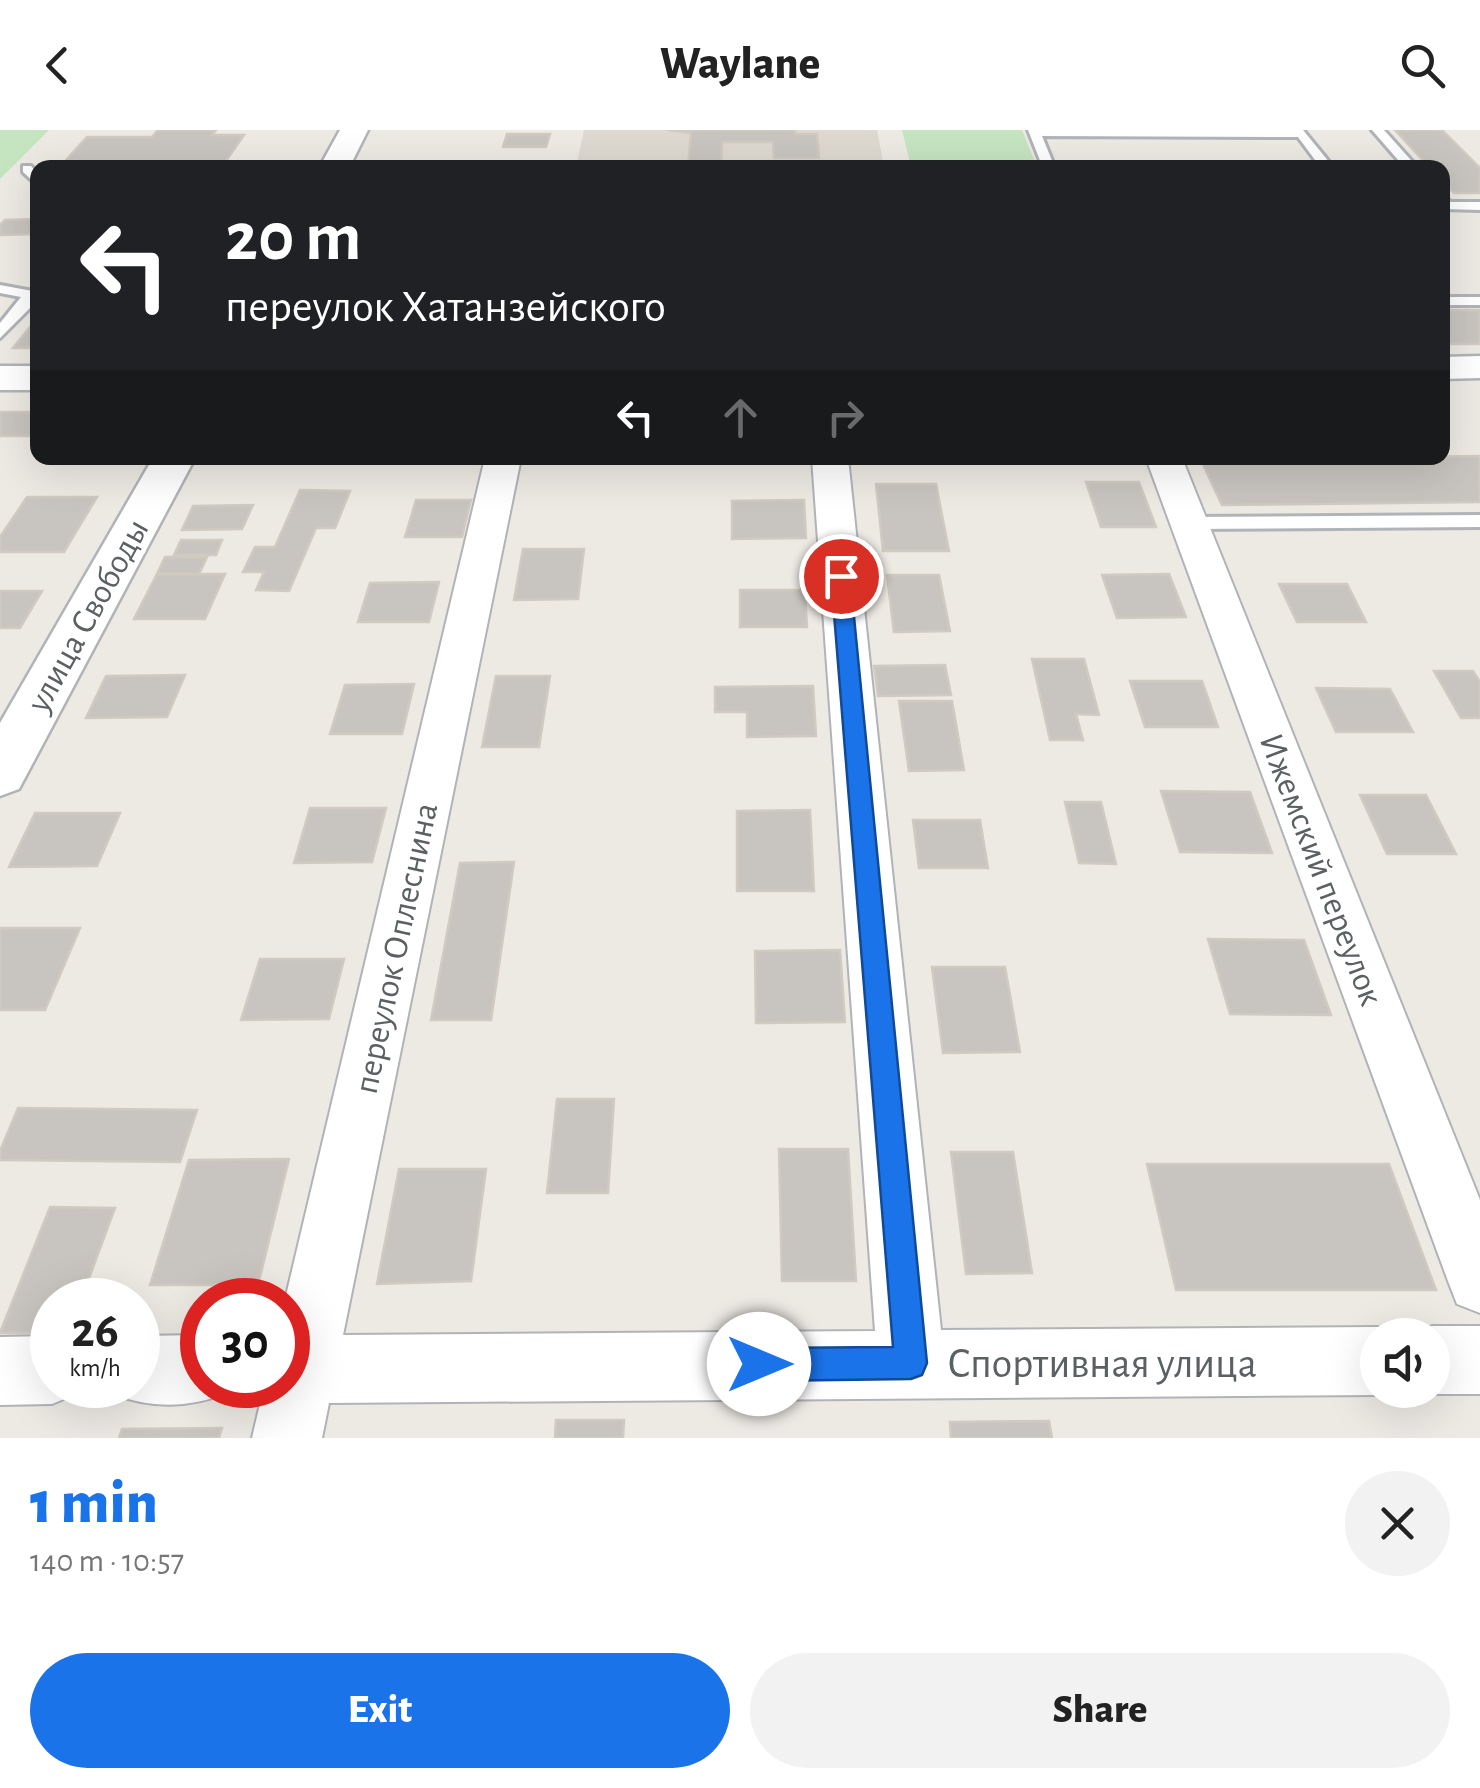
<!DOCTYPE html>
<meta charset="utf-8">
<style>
body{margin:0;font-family:"Alegreya Sans",sans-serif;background:#f2f2f2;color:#222;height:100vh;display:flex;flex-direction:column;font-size:38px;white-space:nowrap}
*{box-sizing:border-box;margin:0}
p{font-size:32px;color:#767676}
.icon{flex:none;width:55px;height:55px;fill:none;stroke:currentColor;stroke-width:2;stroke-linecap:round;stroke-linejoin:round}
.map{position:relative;height:1308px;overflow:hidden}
.sheet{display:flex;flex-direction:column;background:#fff;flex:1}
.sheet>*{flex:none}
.hud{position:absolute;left:30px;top:30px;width:1420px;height:305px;border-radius:20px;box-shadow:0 10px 40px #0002;background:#202124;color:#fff;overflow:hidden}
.fabs{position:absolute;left:1360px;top:1188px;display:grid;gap:20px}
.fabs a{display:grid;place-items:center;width:90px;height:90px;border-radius:50%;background:#fff;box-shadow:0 10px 40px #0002;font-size:50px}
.speed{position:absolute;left:30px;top:1148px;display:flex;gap:20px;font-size:50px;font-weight:700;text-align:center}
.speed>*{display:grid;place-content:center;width:130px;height:130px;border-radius:50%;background:#fff;box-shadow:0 10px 40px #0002;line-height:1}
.speed small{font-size:25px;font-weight:400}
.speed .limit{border:15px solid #d22;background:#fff;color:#111}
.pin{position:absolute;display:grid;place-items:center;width:85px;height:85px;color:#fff;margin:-42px;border:5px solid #fff;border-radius:50%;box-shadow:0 2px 10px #0007}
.me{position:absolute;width:110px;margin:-55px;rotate:90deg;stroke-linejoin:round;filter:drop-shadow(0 0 8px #0008)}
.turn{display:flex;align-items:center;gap:35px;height:210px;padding:0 30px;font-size:45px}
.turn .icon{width:130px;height:130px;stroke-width:2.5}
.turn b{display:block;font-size:70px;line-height:85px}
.lanes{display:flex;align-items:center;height:95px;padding:0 30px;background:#0003;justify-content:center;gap:50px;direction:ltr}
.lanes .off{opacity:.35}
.round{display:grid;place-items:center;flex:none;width:105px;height:105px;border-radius:52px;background:#f2f2f2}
.headline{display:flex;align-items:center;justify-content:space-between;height:170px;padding:0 30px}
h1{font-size:60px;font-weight:800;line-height:75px;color:#1a73e8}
.primary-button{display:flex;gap:20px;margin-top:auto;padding:20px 30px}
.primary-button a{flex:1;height:115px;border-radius:60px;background:#1a73e8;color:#fff;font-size:40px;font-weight:800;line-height:115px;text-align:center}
.primary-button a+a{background:#f2f2f2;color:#222}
header{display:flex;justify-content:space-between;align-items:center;height:130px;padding:0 30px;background:#fff;font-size:45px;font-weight:800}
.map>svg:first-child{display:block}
.education{fill:#ddd9d1}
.green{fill:#c5e4c0}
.building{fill:#c8c4bf;stroke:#d1cac1;stroke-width:2.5}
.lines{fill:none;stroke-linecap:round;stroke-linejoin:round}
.service-casing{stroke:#b0b4b8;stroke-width:6}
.minor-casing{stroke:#b0b4b8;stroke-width:4}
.tertiary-casing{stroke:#b0b4b8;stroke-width:5}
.secondary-casing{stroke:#afb4b8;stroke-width:5}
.service{fill:#fff;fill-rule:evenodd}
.minor{fill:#fff;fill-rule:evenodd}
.tertiary{fill:#fff;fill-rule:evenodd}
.secondary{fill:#fff;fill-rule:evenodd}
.route{fill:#1a73e8;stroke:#114b97;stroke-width:2.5}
.labels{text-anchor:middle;stroke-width:9;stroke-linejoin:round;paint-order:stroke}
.street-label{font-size:35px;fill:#5b6063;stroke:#fff}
.near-street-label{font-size:42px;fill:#5b6063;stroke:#fff}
</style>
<header><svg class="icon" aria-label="back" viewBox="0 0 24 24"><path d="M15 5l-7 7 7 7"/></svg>Waylane<svg class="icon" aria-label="search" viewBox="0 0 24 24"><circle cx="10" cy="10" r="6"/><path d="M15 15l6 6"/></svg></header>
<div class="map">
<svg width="1480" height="1308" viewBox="0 0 1480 1308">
<rect width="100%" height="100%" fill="#ede9e3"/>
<path class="education" d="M584 0H877L884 37 576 38Z"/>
<path class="green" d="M0 0H49L0 49Z
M902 0H1022L1037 37H911Z"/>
<path class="building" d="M158 0H216L212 5H244L221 38 90 32 85 38H59L87 7H152Z
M668 0H795V4H817L819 28H774L773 12H722L721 38H688L691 3Z
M1395 0H1442L1480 38V63H1454L1442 51V38H1430Z
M507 4H550L546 17H503Z
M38 89 34 104 0 105V95L5 90Z
M1442 180H1480V214H1442Z
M38 187V218H13Z
M0 282H38V306H0Z
M1480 326V372L1222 375 1201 330Z
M547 328H596L595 333H546Z
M1086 352H1139L1156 397H1101Z
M876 354H936L949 421H883Z
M300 360 350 361 335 398H316L289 461 256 460 264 442H243L255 417H275Z
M27 367H97L64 422H0V407Z
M416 370H471L462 407H405Z
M804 370 806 408 732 409V371Z
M253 375 242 399 182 400 193 376Z
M181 410H222L216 425H174Z
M523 419H584L578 469 514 470Z
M165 427H207L199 444H157Z
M157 444H225L205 489H134Z
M1169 444 1186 487 1117 488 1102 445Z
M887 445H939L950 501 894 502Z
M439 452 429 492H358L370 453Z
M1279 454H1347L1366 492H1297Z
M740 460H805L807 497H740Z
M0 461H42L20 498H0Z
M1032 529H1084L1099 585 1076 584 1083 610H1050Z
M945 535 951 565 878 566 874 536Z
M1434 541H1473L1480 552V588H1461Z
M185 545 167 587 86 588 106 546Z
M496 546H550L539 617H482Z
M1130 551H1202L1218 597H1145Z
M414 554 402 604H330L345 555Z
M813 556 816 606 747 607V582H715V557Z
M1316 558 1390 559 1413 602H1336Z
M899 571H952L964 640 909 641Z
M1161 661 1250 662 1272 723 1180 722Z
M1360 665H1426L1456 724H1387Z
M1065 672H1101L1116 734 1079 733Z
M310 678H386L372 732 294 733Z
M810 680 814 761H737V681Z
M35 683H120L97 736 9 737Z
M913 690H980L988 738H919Z
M514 732 491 890H431L460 733Z
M0 798H80L45 880H0Z
M1208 809 1304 810 1331 885 1230 884Z
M840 820 845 892 756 893 755 821Z
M260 829H344L329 889 241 890Z
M932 837H1005L1020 922 943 923Z
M557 969H614L608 1063H547Z
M18 978 197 980 180 1032 0 1030V1021Z
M779 1019H848L856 1151H782Z
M951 1022H1013L1032 1143 966 1144Z
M289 1029 258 1155H150L189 1030Z
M1147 1034H1389L1436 1160H1176Z
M399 1039H486L471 1151 377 1154Z
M50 1077 115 1078 81 1170H52V1203H0Z
M556 1290H624L623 1308H555Z
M1049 1291 1052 1308H951L950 1292Z
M222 1298 219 1308H119L122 1299Z"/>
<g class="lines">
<defs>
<path id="service" d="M1028 0H1303L1334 38H1321L1298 7 1042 6 1055 38H1043Z
M1372 0H1384L1418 38H1405Z
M23 36H31L38 44V56L23 42Z
M1442 66 1451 72H1480V80L1443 79Z
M0 155 38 162V170L0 208V193L21 167 0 163Z
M1442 167H1480V175H1442Z
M1480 385V397L1189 399 1180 393 1189 387Z"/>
<path id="minor" d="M485 328H521L343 1205 875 1201 812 328H848L941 1200 1378 1197 1397 1205H1378V1260H1390L1378 1265 329 1273 322 1308H252L263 1261 261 1255H288L285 1170Z
M1146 328H1182L1480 1070V1183L1457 1174 1448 1151Z
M1432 1196H1480V1264H1432L1423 1260H1432V1205H1411Z
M202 1205V1255H229L226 1263C191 1278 150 1279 114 1264L110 1255H138V1206Z
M52 1206V1255H80L76 1264 52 1274 0 1275V1207Z"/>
<path id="tertiary" d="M340 0H368L349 38H319Z
M153 328H195L19 659 0 666V593Z"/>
<path id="secondary" d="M1480 226V248L1442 249V227Z
M0 236H38V260H0Z"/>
</defs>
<use href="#service" class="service-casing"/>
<use href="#minor" class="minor-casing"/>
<use href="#tertiary" class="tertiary-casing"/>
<use href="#secondary" class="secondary-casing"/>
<use href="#service" class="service"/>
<use href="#minor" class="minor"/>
<use href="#tertiary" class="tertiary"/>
<use href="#secondary" class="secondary"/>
</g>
<path class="route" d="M841 439 850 446 927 1233 922 1245 911 1249 759 1251 748 1246 743 1234 748 1223 759 1218 893 1217 831 446Z"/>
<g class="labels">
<g class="street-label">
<text transform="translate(87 485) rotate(-61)" y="12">улица Свободы</text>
<text transform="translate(1322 739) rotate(69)" y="12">Ижемский переулок</text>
<text transform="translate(395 818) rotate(-78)" y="12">переулок Оплеснина</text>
</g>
<g class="near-street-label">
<text x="1102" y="1247">Спортивная улица</text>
</g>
</g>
</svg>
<div class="fabs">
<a><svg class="icon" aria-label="sound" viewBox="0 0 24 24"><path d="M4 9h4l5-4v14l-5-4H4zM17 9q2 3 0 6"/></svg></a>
</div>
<div class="speed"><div>26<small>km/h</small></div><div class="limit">30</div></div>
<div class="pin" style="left:841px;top:446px;background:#d93025"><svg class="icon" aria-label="arrive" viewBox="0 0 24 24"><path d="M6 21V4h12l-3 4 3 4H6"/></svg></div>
<svg class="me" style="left:759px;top:1234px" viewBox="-20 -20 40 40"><circle r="19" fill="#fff"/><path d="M0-13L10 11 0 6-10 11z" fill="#1a73e8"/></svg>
<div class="hud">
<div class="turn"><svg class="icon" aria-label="left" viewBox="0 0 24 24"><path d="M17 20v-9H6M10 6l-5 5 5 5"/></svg><div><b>20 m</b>переулок Хатанзейского</div></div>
<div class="lanes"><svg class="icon" aria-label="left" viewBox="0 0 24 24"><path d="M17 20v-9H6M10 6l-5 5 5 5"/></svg><svg class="icon off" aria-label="ahead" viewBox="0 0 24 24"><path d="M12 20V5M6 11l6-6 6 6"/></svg><svg class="icon off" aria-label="right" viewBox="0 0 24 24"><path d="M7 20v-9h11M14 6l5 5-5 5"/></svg></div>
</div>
</div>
<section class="sheet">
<div class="headline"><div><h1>1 min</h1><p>140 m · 10:57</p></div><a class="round"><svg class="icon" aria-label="close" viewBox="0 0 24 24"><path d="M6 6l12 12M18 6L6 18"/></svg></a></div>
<div class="primary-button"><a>Exit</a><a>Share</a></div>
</section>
